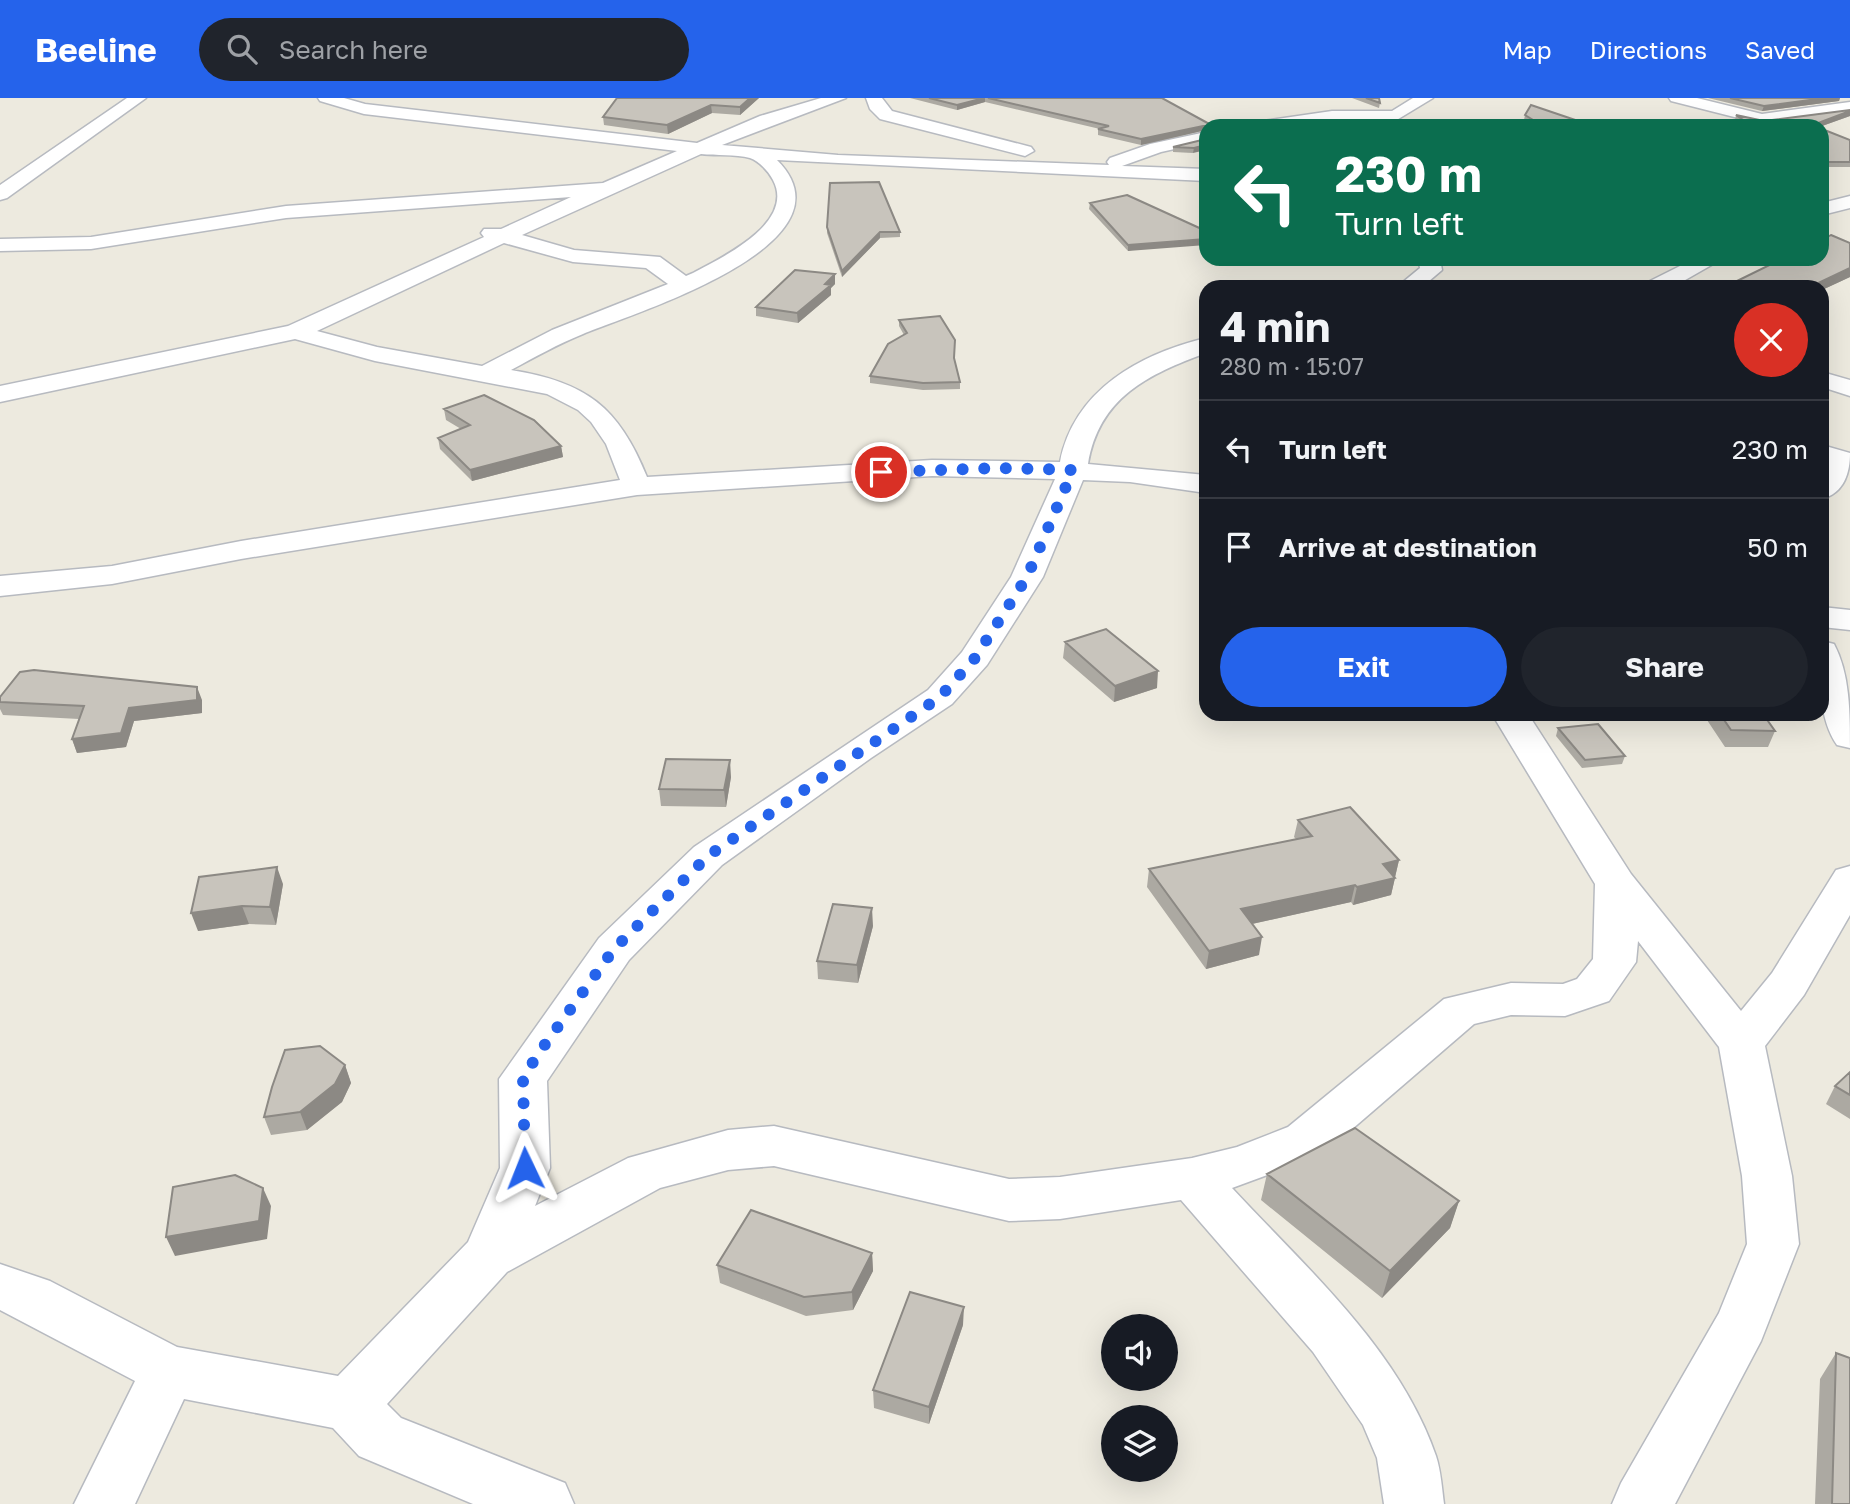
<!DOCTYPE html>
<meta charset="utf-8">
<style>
body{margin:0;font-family:"Golos Text",sans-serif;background:#20242c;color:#f1f3f6;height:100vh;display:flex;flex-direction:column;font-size:26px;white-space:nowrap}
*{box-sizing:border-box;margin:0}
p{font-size:23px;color:#9ea1a6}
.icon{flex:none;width:38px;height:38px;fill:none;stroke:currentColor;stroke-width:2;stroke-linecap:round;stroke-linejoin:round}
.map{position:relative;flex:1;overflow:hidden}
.panel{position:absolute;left:1199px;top:182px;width:630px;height:441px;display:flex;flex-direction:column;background:#171b24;border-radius:21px;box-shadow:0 7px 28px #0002}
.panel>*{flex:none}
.guide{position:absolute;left:1199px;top:21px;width:630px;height:147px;border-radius:21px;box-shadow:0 7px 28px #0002;background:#0b6e4f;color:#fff;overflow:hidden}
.controls{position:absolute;left:1101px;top:1216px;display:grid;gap:14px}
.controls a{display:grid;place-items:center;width:77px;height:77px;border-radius:50%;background:#171b24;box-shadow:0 7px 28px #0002;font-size:35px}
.pin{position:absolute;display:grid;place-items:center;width:60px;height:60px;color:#fff;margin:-30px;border:4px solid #fff;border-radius:50%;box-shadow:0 2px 7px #0007}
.me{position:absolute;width:77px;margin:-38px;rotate:358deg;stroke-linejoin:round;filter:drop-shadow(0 0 5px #0008)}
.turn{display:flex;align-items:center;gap:24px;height:147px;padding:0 21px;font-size:32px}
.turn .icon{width:91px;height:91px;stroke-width:2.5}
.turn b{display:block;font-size:49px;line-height:60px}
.round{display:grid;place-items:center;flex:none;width:74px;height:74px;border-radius:37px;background:#20242c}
.summary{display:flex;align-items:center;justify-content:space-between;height:119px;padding:0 21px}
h1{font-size:42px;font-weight:700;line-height:52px}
.button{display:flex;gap:14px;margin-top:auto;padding:14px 21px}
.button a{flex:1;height:80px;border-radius:42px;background:#2563eb;color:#fff;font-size:28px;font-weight:700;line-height:80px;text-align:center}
.button a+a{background:#20242c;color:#f1f3f6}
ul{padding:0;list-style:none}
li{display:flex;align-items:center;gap:21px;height:98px;padding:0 21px;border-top:2px solid #363941}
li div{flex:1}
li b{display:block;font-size:26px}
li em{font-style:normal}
header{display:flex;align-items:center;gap:42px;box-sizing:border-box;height:98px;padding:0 35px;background:#2563eb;color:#fff}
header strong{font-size:33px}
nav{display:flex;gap:38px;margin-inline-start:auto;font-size:24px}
.search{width:490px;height:63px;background:#20242c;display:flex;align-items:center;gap:18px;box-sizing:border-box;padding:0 24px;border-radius:38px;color:#9ea1a6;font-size:26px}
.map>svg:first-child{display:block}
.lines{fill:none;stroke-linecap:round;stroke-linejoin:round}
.minor-casing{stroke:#b7bac0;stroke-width:3}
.minor{fill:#fff;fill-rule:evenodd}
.wall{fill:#aca9a2}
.shaded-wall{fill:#8c8984}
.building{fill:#c8c4bc;stroke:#8c8984;stroke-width:2}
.route{stroke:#2563eb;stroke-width:12;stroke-dasharray:0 21.6}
</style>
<header>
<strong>Beeline</strong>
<div class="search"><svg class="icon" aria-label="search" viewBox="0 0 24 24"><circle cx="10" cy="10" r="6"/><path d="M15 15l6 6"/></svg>Search here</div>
<nav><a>Map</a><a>Directions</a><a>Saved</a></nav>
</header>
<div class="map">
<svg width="1850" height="1406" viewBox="0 0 1850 1406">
<rect width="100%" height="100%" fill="#edeadf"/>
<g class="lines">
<defs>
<path id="minor" d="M127 0H146L7 100 0 102V87Z
M318 0H344L365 6 697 45 760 18 821 0H846L722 47 838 57 1109 67 1107 64 1110 60 1150 46 1206 34V44L1161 54 1122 68 1206 71V83L777 62C861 146 634 215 583 236 558 246 535 259 511 272 586 284 619 309 647 379L932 362 1060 364C1074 292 1140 256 1206 240V255C1149 276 1099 299 1088 366L1206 377V395L1130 384 1083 382 1043 479 987 567 952 606 871 660 722 767 629 862 547 983 550 1070 535 1108 628 1060 728 1032 774 1028 1009 1081 1060 1079 1192 1060 1237 1049 1288 1029 1444 901 1511 885 1563 886 1577 881 1593 861 1595 786 1492 616H1528L1631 776 1741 913 1772 875 1836 772 1850 768V817L1804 897 1765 948 1792 1078 1799 1146 1761 1243 1675 1406H1612L1621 1385 1719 1215 1747 1146 1742 1078 1719 949 1638 843 1636 864 1609 903 1565 918 1511 917 1474 926 1322 1057 1232 1090C1307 1171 1399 1251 1436 1358 1441 1373 1442 1391 1444 1406H1384L1377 1360 1363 1327 1313 1254 1181 1102 1060 1121 1009 1123 774 1068 728 1072 660 1090 507 1174 387 1306 401 1320 565 1385 574 1406H473L359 1358 333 1330 184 1301 135 1406H74L135 1283 0 1212V1166L50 1183 177 1249 338 1278 468 1144 500 1070 499 981 599 840 694 749 928 592 962 554 1011 479 1055 381 932 378 637 397 241 461 112 486 0 498V478L112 468 241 443 620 382 606 346 591 324 578 312 547 296 375 263 295 241 0 304V288L288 228 484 139 481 135 484 131H501L571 99 286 120 91 151 0 153V141L91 139 286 108 603 85 677 53 364 16 320 3ZM701 56C716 58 735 56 750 60 759 63 769 74 773 82 796 125 721 160 693 175L686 178 660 159 574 152 522 137ZM504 145 573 164 646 170 668 186 552 232 482 268 377 249 317 233Z
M866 0H882L892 13 1031 49 1034 53 1025 58 880 21 870 11Z
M1413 0H1433L1395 23 1254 28 1263 23 1332 13H1392Z
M1669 0H1697L1762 16 1850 4V14L1762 26 1671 3Z
M1850 98V110L1822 117V105Z
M1418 161H1440L1442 172 1422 189H1397L1420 170Z
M1694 161H1722L1673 189H1645L1648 184Z
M1822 274 1850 282V298L1822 289Z
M1822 347 1850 355C1850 375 1844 395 1822 401V374L1828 366 1822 364Z
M1822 509 1850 512V532L1822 529Z
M1822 543 1834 546C1850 576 1850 615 1850 650L1837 647C1817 618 1820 576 1822 543Z"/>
</defs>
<use href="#minor" class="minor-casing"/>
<use href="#minor" class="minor"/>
</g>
<path class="wall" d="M617 0H759L740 17 712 15 668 36 604 27 603 19Z
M910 0H1162L1206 28V32L1141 47 1098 37V31H1100L985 4 957 12Z
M1352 0H1379L1380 5 1379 10Z
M1708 0H1840L1839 3 1762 13Z
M1525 17 1593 28H1534L1524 22Z
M1736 17 1764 23 1850 18 1822 28H1743L1735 22Z
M1822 31 1850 42V69H1822Z
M1206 41 1193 55 1173 54V49Z
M1090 105 1206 133 1128 153 1089 111Z
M827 129 900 134V139L880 140 842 179 827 135Z
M1850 145V179L1822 192V189H1735L1737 183Z
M835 176V186L831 190V197L798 225 756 218V209Z
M899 222 954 261 960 284V291L923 292 870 285V278L904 237 899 228Z
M444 311 561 348 563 359 472 383 440 351 438 340 461 331 446 322Z
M1065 544 1157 590 1114 604 1063 560Z
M0 599 202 602V615L134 623 126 649 77 655 72 641 79 621 3 617 0 611Z
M1703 616H1763L1775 633 1768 649H1725Z
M1558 630 1625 658 1622 666 1582 670 1556 638Z
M731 679 726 709 661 708 659 691Z
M1298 722 1399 762 1391 797 1353 807 1351 804 1252 826 1259 857 1206 871 1147 789 1149 771 1296 741 1294 739Z
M283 786 276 827 249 826 198 833Z
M873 828 858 885 818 881 817 863Z
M345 967 351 985 342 1004 307 1032 271 1037 264 1019Z
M1850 974V1021L1826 1006 1835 988Z
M1267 1076 1459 1103 1450 1130 1382 1200 1261 1102Z
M872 1155 873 1173 853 1212 806 1218 720 1185 717 1167Z
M963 1227 929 1326 874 1310 873 1292Z
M1836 1255 1850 1406H1815L1820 1281Z"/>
<path class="shaded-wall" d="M750 0H759L740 17V9Z
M985 0V4L957 12V7Z
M1825 0H1840L1839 3 1762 13 1764 8Z
M711 7 712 15 668 36 667 27Z
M1850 13V18L1822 28H1813Z
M1208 27V28H1206V32L1141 47V41Z
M1206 47V52L1193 55 1194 50Z
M880 134V140L842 179V173Z
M1206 141V147L1128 153V147Z
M1850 170V179L1822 192V189H1810Z
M835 176V186L831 190V197L798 225 797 215Z
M561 348 563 359 472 383 470 372Z
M1158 573 1157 590 1114 604 1115 588Z
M197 589 202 602V615L134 623 126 649 77 655 72 641 129 610Z
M730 662 731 679 726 709 724 692Z
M1399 762 1395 779 1383 766Z
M277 769 283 786 276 827 270 809Z
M1395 780 1391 797 1353 807 1357 789Z
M1355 787 1351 804 1238 829 1241 811Z
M242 808 249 826 198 833 191 815Z
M872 810 873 828 858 885 857 867Z
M1262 839 1259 857 1206 871 1209 853Z
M345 967 351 985 342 1004 307 1032 300 1014Z
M263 1090 271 1108 267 1141 175 1158 166 1139Z
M1459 1103 1450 1130 1382 1200 1390 1173Z
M872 1155 873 1173 853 1212 852 1194Z
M964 1209 963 1227 929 1326V1309Z"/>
<path class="building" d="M617 0H750L740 9 711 7 667 27 603 19Z
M929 0H984L957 7Z
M988 0H1162L1213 28H1208V27L1141 41 1098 31 1109 28Z
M1366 0H1379L1380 5Z
M1730 0H1825L1764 8Z
M1531 7 1593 28H1543L1525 17Z
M1850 12V13L1813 27 1816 28H1752L1736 17 1764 23Z
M1822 31 1850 42V64H1824L1822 63Z
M1206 41V47L1194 50 1173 49Z
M879 84 900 134H880L842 173 827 129 830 85Z
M1127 97 1206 133V141L1128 147 1090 105Z
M1831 137 1850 145V170L1810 189H1762L1737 183 1782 161H1822V142Z
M795 172 835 176 825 186 831 187 797 215 756 209Z
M940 218 955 242 954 260 960 284 923 285 870 278 888 246 907 235 899 222Z
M484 297 534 322 561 348 470 372 438 340 470 327 444 311Z
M1106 531 1158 573 1115 588 1065 544Z
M34 572 197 589V602L129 610 121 635 72 641 84 608 0 604V599L20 574Z
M1720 616H1763L1775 633 1731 632Z
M1598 626 1625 658 1585 662 1558 630Z
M666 661 730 662 724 692 659 691Z
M1350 709 1399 762 1383 766 1395 780 1357 789 1355 787 1241 811 1262 839 1209 853 1149 771 1312 738 1298 722Z
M277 769 270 809 242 808 191 815 199 779Z
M833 806 872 810 857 867 817 863Z
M320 948 345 967 335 986 300 1014 264 1019 272 989 285 952Z
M1850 974V997L1835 988Z
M1355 1030 1459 1103 1390 1173 1267 1076Z
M235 1077 263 1090 259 1123 166 1139 173 1089Z
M751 1112 872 1155 852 1194 804 1199 717 1167Z
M910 1194 964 1209 929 1309 873 1292Z
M1836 1255 1850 1260V1406H1832Z"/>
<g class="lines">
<path class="route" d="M525 1070 523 981 536 959 614 851 708 758 940 599 975 560 1027 479 1073 372 999 370 881 374"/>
</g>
</svg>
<div class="controls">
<a><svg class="icon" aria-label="sound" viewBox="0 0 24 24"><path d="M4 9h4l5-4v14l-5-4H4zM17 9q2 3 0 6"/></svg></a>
<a><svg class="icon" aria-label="layers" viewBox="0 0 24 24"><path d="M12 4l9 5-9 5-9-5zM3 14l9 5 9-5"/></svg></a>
</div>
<div class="pin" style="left:881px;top:374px;background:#d93025"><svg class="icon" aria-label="arrive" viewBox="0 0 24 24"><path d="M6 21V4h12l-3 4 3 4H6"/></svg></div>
<svg class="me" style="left:525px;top:1070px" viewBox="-20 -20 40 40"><path d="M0-17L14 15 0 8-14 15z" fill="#2563eb" stroke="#fff" stroke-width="4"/></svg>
<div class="guide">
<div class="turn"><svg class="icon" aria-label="left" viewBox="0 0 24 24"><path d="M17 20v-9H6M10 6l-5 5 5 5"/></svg><div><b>230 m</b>Turn left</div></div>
</div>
<section class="panel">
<div class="summary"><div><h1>4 min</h1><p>280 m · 15:07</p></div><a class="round" style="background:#d93025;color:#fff"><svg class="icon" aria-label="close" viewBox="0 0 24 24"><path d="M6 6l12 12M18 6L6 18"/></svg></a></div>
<ul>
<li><svg class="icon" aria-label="left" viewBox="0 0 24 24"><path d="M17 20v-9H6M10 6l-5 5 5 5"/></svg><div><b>Turn left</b></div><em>230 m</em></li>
<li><svg class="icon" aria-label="arrive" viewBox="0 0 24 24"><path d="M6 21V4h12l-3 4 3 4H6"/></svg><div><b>Arrive at destination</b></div><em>50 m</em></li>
</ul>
<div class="button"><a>Exit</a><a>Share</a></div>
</section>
</div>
